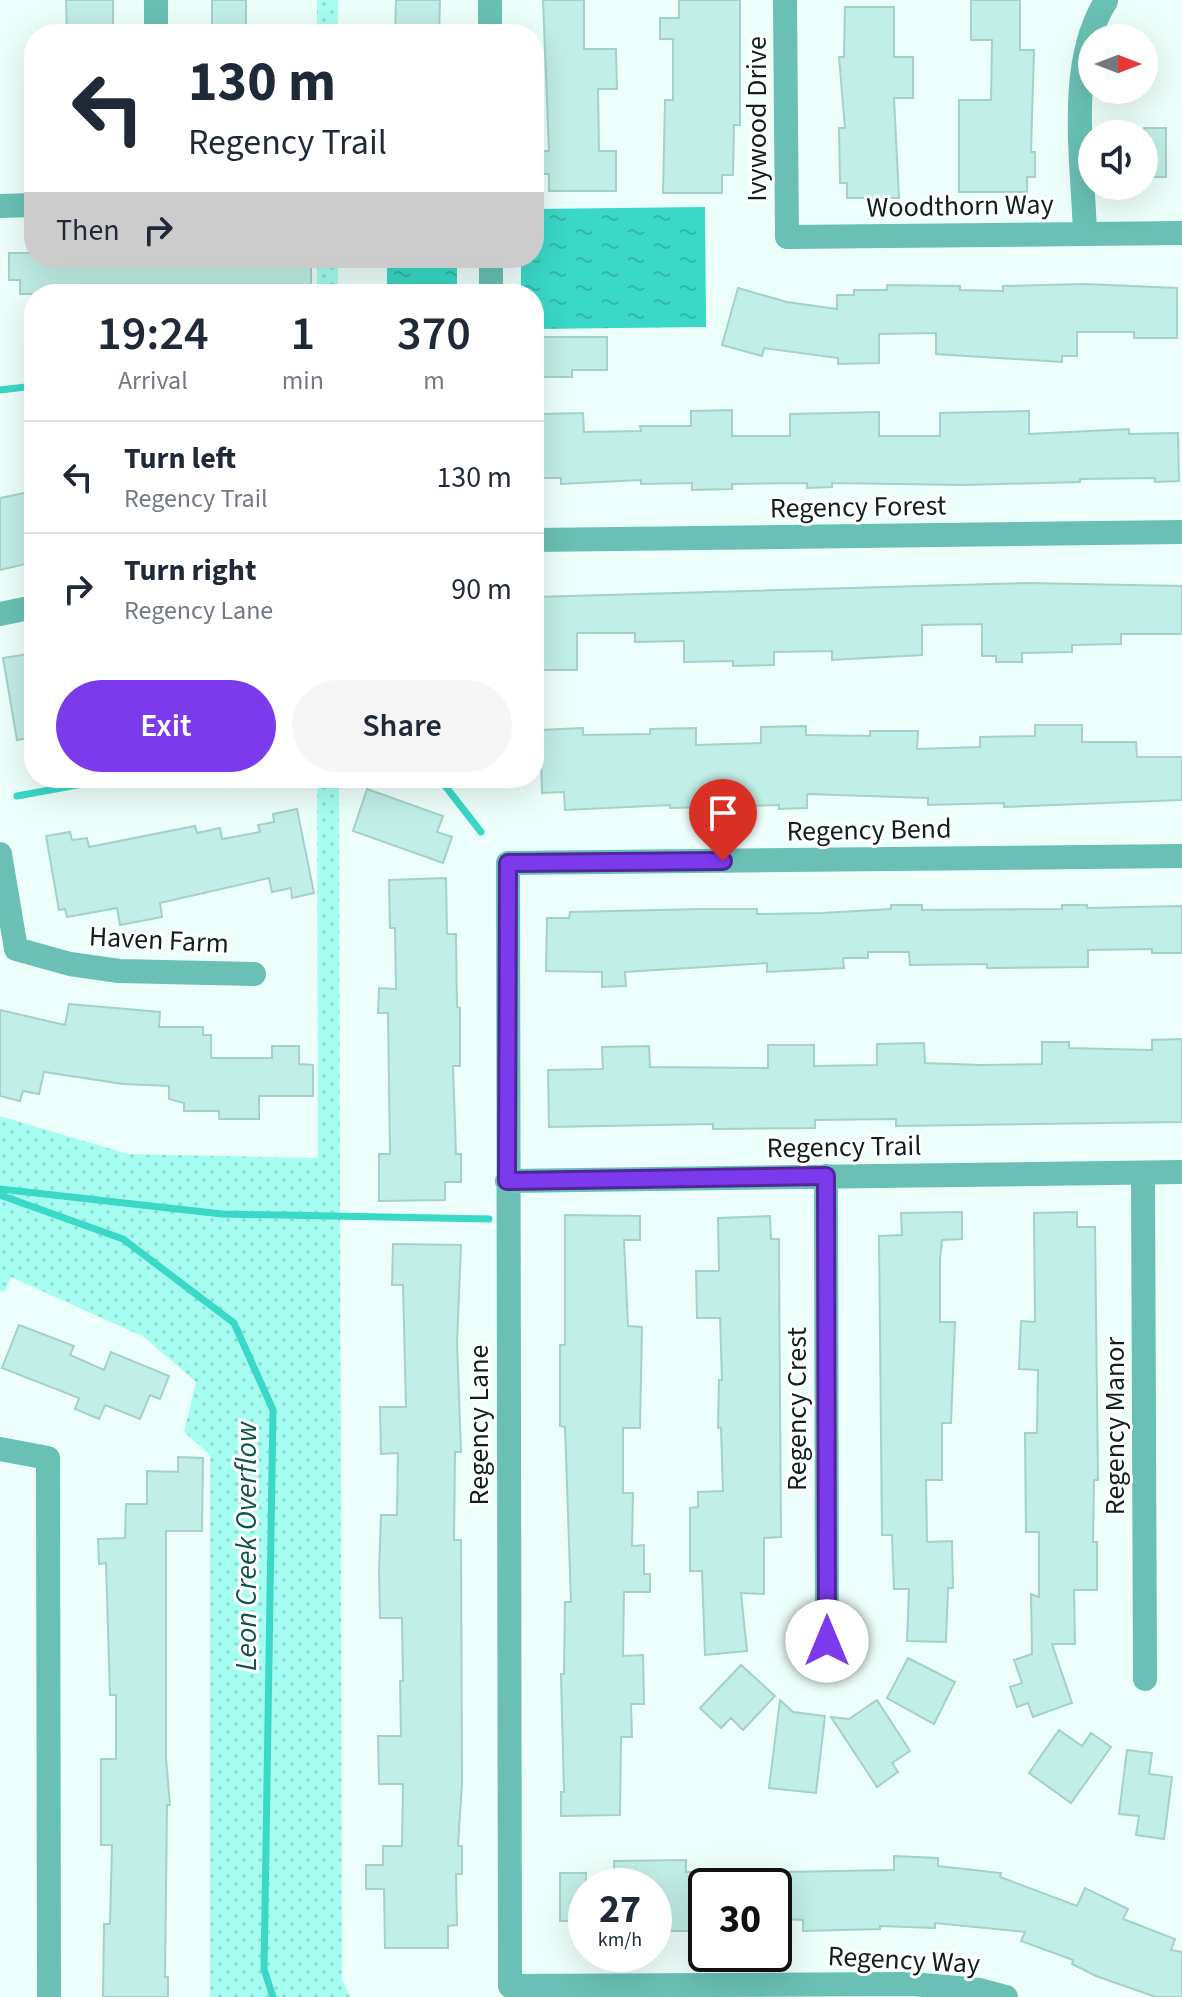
<!DOCTYPE html>
<style>
body{margin:0;font-family:"Source Sans 3",sans-serif;background:#f6f6f7;color:#1f2937;height:100vh;display:flex;flex-direction:column;font-size:30px;white-space:nowrap}
*{box-sizing:border-box;margin:0}
p{font-size:26px;color:#747a83}
.icon{flex:none;width:44px;height:44px;fill:none;stroke:currentColor;stroke-width:2;stroke-linecap:round;stroke-linejoin:round}
.map{position:relative;flex:1;overflow:hidden}
.side{position:absolute;left:24px;top:284px;width:520px;height:504px;display:flex;flex-direction:column;background:#fff;border-radius:32px;box-shadow:0 8px 32px #0002}
.side>*{flex:none}
.guide{position:absolute;left:24px;top:24px;width:520px;height:244px;border-radius:32px;box-shadow:0 8px 32px #0002;background:#fff;color:#1f2937;overflow:hidden}
.needle{width:52px;rotate:90deg}
.fabs{position:absolute;left:1078px;top:24px;display:grid;gap:16px}
.fabs a{display:grid;place-items:center;width:80px;height:80px;border-radius:50%;background:#fff;box-shadow:0 8px 32px #0002;font-size:40px}
.speed{position:absolute;left:568px;top:1868px;display:flex;gap:16px;font-size:40px;font-weight:700;text-align:center}
.speed>*{display:grid;place-content:center;width:104px;height:104px;border-radius:50%;background:#fff;box-shadow:0 8px 32px #0002;line-height:1}
.speed small{font-size:20px;font-weight:400}
.speed .limit{border:4px solid #111;border-radius:12px;background:#fff;color:#111}
.pin{position:absolute;display:grid;place-items:center;width:68px;height:68px;color:#fff;margin:-82px -34px;border-radius:50% 50% 50% 0;rotate:-45deg;box-shadow:0 0 8px #0007}
.pin .icon{rotate:45deg}
.me{position:absolute;width:88px;margin:-44px;rotate:0deg;stroke-linejoin:round;filter:drop-shadow(0 0 6px #0008)}
.turn{display:flex;align-items:center;gap:28px;height:168px;padding:0 32px;font-size:36px}
.turn .icon{width:104px;height:104px;stroke-width:2.5}
.turn b{display:block;font-size:56px;line-height:68px}
.then{display:flex;align-items:center;height:76px;padding:0 32px;background:#0003;gap:16px;font-size:30px}
.eta{display:flex;justify-content:space-evenly;align-items:center;height:136px;text-align:center}
.eta b{font-size:48px;font-weight:600;line-height:56px}
.cta{display:flex;gap:16px;margin-top:auto;padding:16px 32px}
.cta a{flex:1;height:92px;border-radius:48px;background:#7c3aed;color:#fff;font-size:32px;font-weight:600;line-height:92px;text-align:center}
.cta a+a{background:#f6f6f7;color:#1f2937}
ul{padding:0;list-style:none}
li{display:flex;align-items:center;gap:24px;height:112px;padding:0 32px;border-top:2px solid #e0e1e3}
li div{flex:1}
li b{display:block;font-size:30px}
li em{font-style:normal}
.map>svg:first-child{display:block}
.grass{fill:url(#grass-dots)}
.water{fill:url(#water-ripples)}
.lines{fill:none;stroke-linecap:round;stroke-linejoin:round}
.stream{stroke:#39d8c7;stroke-width:7}
.building{fill:#c1eee6;stroke:#a5d1ca;stroke-width:2}
.street{stroke:#6ac0b4;stroke-width:24}
.route-casing{stroke:#51269a;stroke-width:20}
.route{stroke:#7c3aed;stroke-width:14}
.labels{text-anchor:middle;stroke-width:6;stroke-linejoin:round;paint-order:stroke}
.street-label{font-size:28px;fill:#0f201e;stroke:#fff}
.water-label{font-size:30px;font-style:italic;fill:#12534c;stroke:#fff}
</style>
<div class="map">
<svg width="1182" height="1997" viewBox="0 0 1182 1997">
<defs>
<pattern id="grass-dots" width="8" height="8" patternUnits="userSpaceOnUse" patternTransform="scale(2)"><rect width="8" height="8" fill="#a5fef1"/><path d="M2 2h.1M6 6h.1" fill="none" stroke="#8dd9ce" stroke-width="1.8" stroke-linecap="round"/></pattern>
<pattern id="water-ripples" width="26" height="14" patternUnits="userSpaceOnUse" patternTransform="scale(2)"><rect width="26" height="14" fill="#39d8c7"/><path d="M2 4q2-2 4 0t4 0M15 11q2-2 4 0t4 0" fill="none" stroke="#31b9aa"/></pattern>
</defs>
<rect width="100%" height="100%" fill="#edfffb"/>
<path class="grass" d="M317 0H338V34H317Z
M317 258H338V294H317Z
M317 778H339L342 1979 350 1997H210V1455L184 1432 196 1382 144 1337 11 1277 5 1292 0 1291V1116L128 1154 318 1158Z"/>
<path class="water" d="M705 207 706 327 534 329V294H521V258H534V209Z
M387 258H457V294H387Z"/>
<g class="lines">
<path class="stream" d="M0 390 34 386
M439 778 481 832
M17 796 116 778
M0 1189 222 1214 489 1219
M0 1195 123 1239 234 1323 273 1410 264 1969 273 1997"/>
</g>
<path class="building" d="M66 0H113V34H67Z
M212 0H246V34H212Z
M396 0H440L439 34H395Z
M543 0H584V49H616L617 89H598L599 151H616V191H549V174H543V151H549Z
M679 0H740V125H734L733 175H722V193H663L665 100H673V39H660V18H679Z
M971 0H1020V50H1034L1031 152H1035V177H1027V192H959V100H991L992 40H971Z
M845 7H894V57H913V98H894L899 198H847V183H840L839 128H845L839 57H844Z
M1144 128H1166V177H1144Z
M9 253H34V258H311V294H20V280H9Z
M1085 284 1177 288V338H1134V332H1077V356H1062V362L936 354V333L879 334V363L838 364V358L764 348 762 356 722 345 738 288 787 302 837 309V295H854V290H887V285L960 286V290L1003 291V286Z
M543 337H607V370H572V377H543Z
M732 410V436H790V414L879 412V436H940V413L1029 411V434L1129 429V434L1178 433 1179 481 1155 482V478L1080 479V482L963 485 832 483V487L807 488V483L732 484V489L692 490V483L641 484V480L561 484V478H543V414L583 413 584 432 641 431 640 426H691V411Z
M34 491V562L0 570V498Z
M1029 583 1182 586V634H1121V644L1072 645V652L1022 653V662H996V656H982V624L922 625V655L832 660V651L774 652V665L733 666V661L684 662V641L635 642V633H577V670H536L535 597Z
M34 653V737L17 740 3 658Z
M1035 725H1082V742H1136L1137 757H1182V800L1004 807V803L928 805V798L807 794V808L779 809V805L670 808V805L565 810 564 792 542 793 540 730 583 728V735L650 734V729L696 728V745L761 743V727L806 726V735L870 736V731H918L917 749 980 747V737L1035 736Z
M367 789 443 816 437 832 452 837 443 863 353 831Z
M297 809 314 893 292 898 291 888 272 892 269 878 160 903 162 917 120 925 117 908 67 917 65 909 59 910 46 836 70 832 72 840 87 838 89 847 195 826 197 833 220 828 222 839 260 832 258 825 274 822 273 814Z
M446 878 447 934H456L457 1007 460 1008V1066H453L456 1154H461V1182H445V1200L379 1201V1154H390L388 1013H378L379 988 396 989 395 928H390L389 880Z
M891 905H922V910L1062 909V905H1087V908L1182 906V953H1152V949L1088 950V967L987 968V964L910 965 909 952H868V958H843L844 968 767 972V963L625 972 626 986 602 987V972L546 971 547 918H569L570 912 702 909H757V914L822 913 891 909Z
M69 1004 160 1012 159 1027H203V1035H211V1058H272V1046H299V1064L313 1065V1096H259V1119H219V1111H184V1103L169 1099V1086L123 1084 44 1072 39 1094 23 1091 20 1101 0 1096V1010L65 1025Z
M1182 1039V1122L896 1126V1119L815 1120V1128L713 1129V1124L549 1127 548 1070 603 1069 602 1047 649 1046 650 1067 768 1068V1045H814V1066L877 1065V1044L924 1043 925 1063 980 1065 1042 1064V1042H1069V1048L1152 1050V1040Z
M962 1212V1239L942 1240 940 1259V1322H955L951 1423H942V1480H926L927 1542 952 1541 953 1588H948L946 1642 907 1641 909 1589H894L892 1535H882L879 1236 902 1235 901 1213Z
M1077 1212V1227H1095L1098 1480H1094L1093 1542H1097V1590H1074L1075 1644H1052L1072 1703 1033 1717 1028 1703 1017 1707 1010 1687 1022 1683 1014 1660 1032 1654 1031 1594 1039 1597V1532H1026L1025 1433H1037L1038 1370 1019 1369 1021 1321 1035 1322 1034 1213Z
M565 1215 640 1216V1240H624L628 1326 642 1327 640 1428H623V1493H633L632 1546 644 1545V1574H650V1592H624L623 1656 643 1655 644 1704H631L632 1737H621L620 1815 561 1816V1792H564L561 1674H564L565 1602H571L565 1427 560 1426V1345H565Z
M770 1216 771 1239H779V1262L781 1537 764 1538V1594L741 1593 747 1651 705 1655 702 1571H690V1508L698 1507V1492L723 1491 721 1428H718L719 1380H722L720 1318H697L696 1271H719L718 1218Z
M393 1244 461 1245 457 1343 461 1452H455L454 1540H461L462 1783 458 1846H462V1874H456L457 1925 448 1926V1948H385L384 1889H366V1865H383V1846H402L403 1784H379L378 1736H401L400 1681H403L402 1618H380L379 1571 381 1515H397L398 1453 381 1454 380 1407H406L403 1285H392Z
M19 1325 74 1346 70 1355 104 1370 111 1352 169 1376 160 1399 150 1395 140 1419 105 1405 99 1419 75 1409 79 1398 2 1368Z
M178 1457 203 1458 202 1531H166V1758L170 1805H167L165 1977H168V1997H103L104 1924H110L112 1845H101V1759H116V1695H110L106 1563 99 1564 98 1539 125 1538 126 1504H147V1471L178 1472Z
M908 1658 955 1682 934 1724 887 1698Z
M741 1665 775 1696 743 1730 731 1718 721 1728 700 1708Z
M780 1700 793 1712 825 1716 816 1793 769 1788Z
M877 1700 910 1751 892 1763 898 1772 877 1787 831 1717 849 1719Z
M1059 1730 1082 1746 1091 1733 1111 1747 1071 1803 1029 1773Z
M1127 1750 1152 1753 1149 1774 1172 1777 1164 1839 1136 1835 1139 1816 1119 1814Z
M894 1856 938 1858V1866L1001 1873 1000 1877 1077 1906 1085 1888 1128 1909 1123 1919 1175 1939 1171 1950 1182 1952V1997H1156L1096 1976 1072 1964 1073 1960 1021 1941 1025 1932 935 1923V1928L880 1926V1929L803 1931V1920L782 1919 783 1872 894 1870Z
M686 1860V1872H706V1931H654V1886H614V1861Z
M560 1873H586V1921H560Z"/>
<g class="lines">
<path class="street" d="M156 0V34
M490 0V34
M785 0 787 237 1182 233
M0 206 34 205
M1085 234C1083 162 1066 64 1106 1
M491 258V294
M534 540 1182 532
M0 614 34 607
M0 854 16 949 70 964 119 971 254 974
M1143 1173 1145 1679
M826 1176 827 1641
M507 1181 1182 1172
M0 1449 48 1458 49 1997
M1006 1997 980 1990 912 1984 510 1986 508 863 1182 856"/>
</g>
<g class="lines">
<defs>
<path id="route" d="M723 861 508 863 507 1181 826 1176 827 1641"/>
</defs>
<use href="#route" class="route-casing"/>
<use href="#route" class="route"/>
</g>
<g class="labels">
<g class="street-label">
<text transform="translate(756 119) rotate(-90)" y="10">Ivywood Drive</text>
<text transform="translate(960 205) rotate(-1)" y="10">Woodthorn Way</text>
<text transform="translate(858 506) rotate(-1)" y="10">Regency Forest</text>
<text transform="translate(869 829) rotate(-1)" y="10">Regency Bend</text>
<text transform="translate(159 939) rotate(3)" y="10">Haven Farm</text>
<text transform="translate(844 1146) rotate(-1)" y="10">Regency Trail</text>
<text transform="translate(796 1409) rotate(-90)" y="10">Regency Crest</text>
<text transform="translate(478 1425) rotate(-90)" y="10">Regency Lane</text>
<text transform="translate(1114 1426) rotate(-90)" y="10">Regency Manor</text>
<text transform="translate(904 1959) rotate(3)" y="10">Regency Way</text>
</g>
<g class="water-label">
<text transform="translate(246 1546) rotate(-90)" y="10">Leon Creek Overflow</text>
</g>
</g>
</svg>
<div class="fabs">
<a><svg class="needle" viewBox="-14 -14 28 28"><path d="M0-13l5 13h-10z" fill="#e53935"/><path d="M0 13l5-13h-10z" fill="#747a83"/></svg></a>
<a><svg class="icon" aria-label="sound" viewBox="0 0 24 24"><path d="M4 9h4l5-4v14l-5-4H4zM17 9q2 3 0 6"/></svg></a>
</div>
<div class="speed"><div>27<small>km/h</small></div><div class="limit">30</div></div>
<div class="pin" style="left:723px;top:861px;background:#d93025"><svg class="icon" aria-label="arrive" viewBox="0 0 24 24"><path d="M6 21V4h12l-3 4 3 4H6"/></svg></div>
<svg class="me" style="left:827px;top:1641px" viewBox="-20 -20 40 40"><circle r="19" fill="#fff"/><path d="M0-13L10 11 0 6-10 11z" fill="#7c3aed"/></svg>
<div class="guide">
<div class="turn"><svg class="icon" aria-label="left" viewBox="0 0 24 24"><path d="M17 20v-9H6M10 6l-5 5 5 5"/></svg><div><b>130 m</b>Regency Trail</div></div>
<div class="then">Then<svg class="icon" aria-label="right" viewBox="0 0 24 24"><path d="M7 20v-9h11M14 6l5 5-5 5"/></svg></div>
</div>
<section class="side">
<div class="eta">
<div><b>19:24</b><p>Arrival</p></div>
<div><b>1</b><p>min</p></div>
<div><b>370</b><p>m</p></div>
</div>
<ul>
<li><svg class="icon" aria-label="left" viewBox="0 0 24 24"><path d="M17 20v-9H6M10 6l-5 5 5 5"/></svg><div><b>Turn left</b><p>Regency Trail</p></div><em>130 m</em></li>
<li><svg class="icon" aria-label="right" viewBox="0 0 24 24"><path d="M7 20v-9h11M14 6l5 5-5 5"/></svg><div><b>Turn right</b><p>Regency Lane</p></div><em>90 m</em></li>
</ul>
<div class="cta"><a>Exit</a><a>Share</a></div>
</section>
</div>
